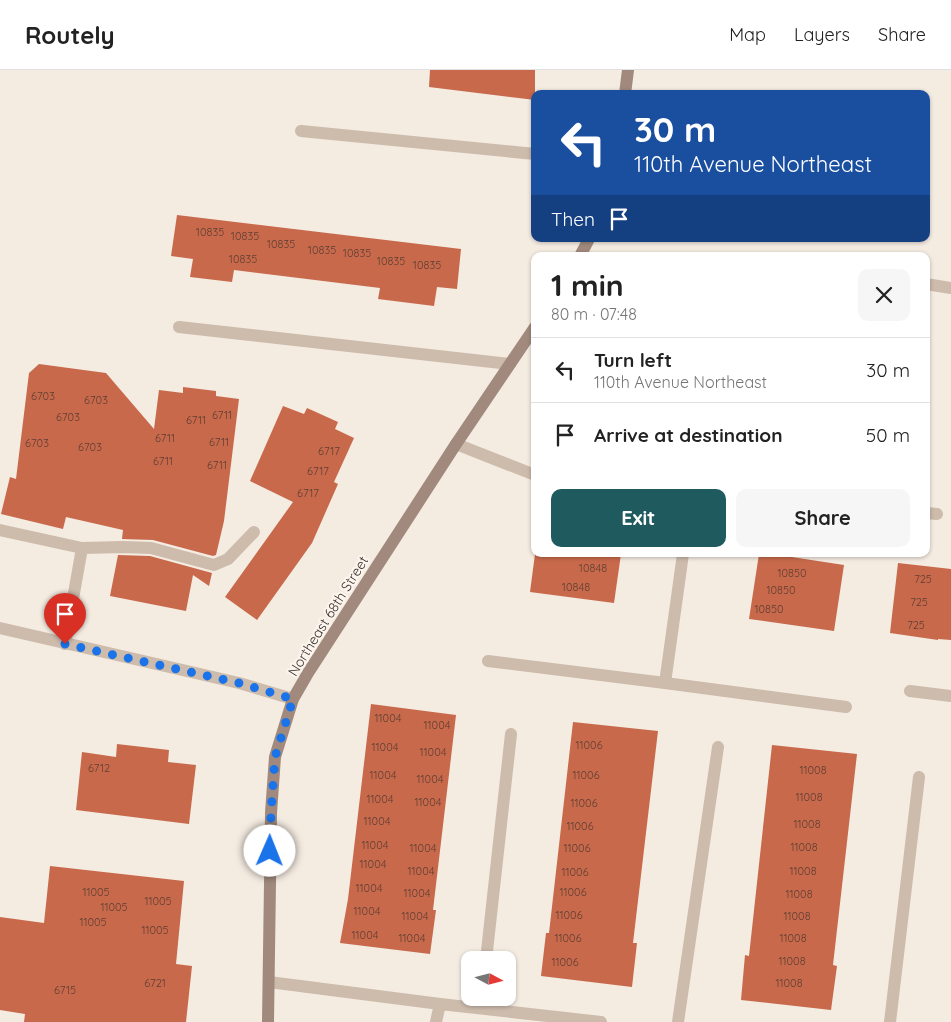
<!DOCTYPE html>
<meta charset="utf-8">
<style>
body{margin:0;font-family:Quicksand,sans-serif;background:#f6f6f6;color:#222;height:100vh;display:flex;flex-direction:column;font-size:19px;white-space:nowrap}
*{box-sizing:border-box;margin:0}
p{font-size:16px;color:#767676}
.icon{flex:none;width:28px;height:28px;fill:none;stroke:currentColor;stroke-width:2;stroke-linecap:round;stroke-linejoin:round}
.map{position:relative;flex:1;overflow:hidden}
.drawer{position:absolute;left:531px;top:182px;width:399px;height:305px;display:flex;flex-direction:column;background:#fff;border-radius:10px;box-shadow:0 1px 4px #0004}
.drawer>*{flex:none}
.guide{position:absolute;left:531px;top:20px;width:399px;height:152px;border-radius:10px;box-shadow:0 1px 4px #0004;background:#1a4fa0;color:#fff;overflow:hidden}
.needle{width:32px;rotate:97deg}
.controls{position:absolute;left:461px;top:881px;display:grid;gap:10px}
.controls a{display:grid;place-items:center;width:55px;height:55px;border-radius:10px;background:#fff;box-shadow:0 1px 4px #0004;font-size:25px}
.pin{position:absolute;display:grid;place-items:center;width:42px;height:42px;color:#fff;margin:-51px -21px;border-radius:50% 50% 50% 0;rotate:-45deg;box-shadow:0 0 5px #0007}
.pin .icon{rotate:45deg}
.me{position:absolute;width:55px;margin:-28px;rotate:1deg;stroke-linejoin:round;filter:drop-shadow(0 0 4px #0008)}
.turn{display:flex;align-items:center;gap:18px;height:105px;padding:0 20px;font-size:22px}
.turn .icon{width:65px;height:65px;stroke-width:2.5}
.turn b{display:block;font-size:35px;line-height:42px}
.then{display:flex;align-items:center;height:48px;padding:0 20px;background:#0003;gap:10px;font-size:19px}
.round{display:grid;place-items:center;flex:none;width:52px;height:52px;border-radius:10px;background:#f6f6f6}
.summary{display:flex;align-items:center;justify-content:space-between;height:85px;padding:0 20px}
h1{font-size:30px;font-weight:700;line-height:38px}
.primary-button{display:flex;gap:10px;margin-top:auto;padding:10px 20px}
.primary-button a{flex:1;height:58px;border-radius:10px;background:#1f5a5e;color:#fff;font-size:20px;font-weight:700;line-height:58px;text-align:center}
.primary-button a+a{background:#f6f6f6;color:#222}
ul{padding:0;list-style:none}
li{display:flex;align-items:center;gap:15px;height:65px;padding:0 20px;border-top:1px solid #e0e0e0}
li div{flex:1}
li b{display:block;font-size:19px}
li em{font-style:normal}
header{display:flex;align-items:center;gap:30px;box-sizing:border-box;height:70px;padding:0 25px;background:#fff;border-bottom:1px solid #e0e0e0}
header strong{font-size:24px}
nav{display:flex;gap:28px;margin-inline-start:auto;font-size:18px}
.map>svg:first-child{display:block}
.building{fill:#c8694b}
.lines{fill:none;stroke-linecap:round;stroke-linejoin:round}
.lane{stroke:#cdbbac;stroke-width:12}
.street{stroke:#cdbbac;stroke-width:12}
.secondary{stroke:#a18a7d;stroke-width:12}
.route{stroke:#1a73e8;stroke-width:9;stroke-dasharray:0 16.2}
.labels{text-anchor:middle;stroke-width:4.5;stroke-linejoin:round;paint-order:stroke}
.number-label{font-size:11px;fill:#5e3e33}
.street-label{font-size:14px;fill:#3b302b;stroke:#fbf5ee}
</style>
<header>
<strong>Routely</strong>
<nav><a>Map</a><a>Layers</a><a>Share</a></nav>
</header>
<div class="map">
<svg width="951" height="952" viewBox="0 0 951 952">
<rect width="100%" height="100%" fill="#f4ebe1"/>
<path class="building" d="M430 0H535V30L429 17Z
M177 145 461 179 457 219 437 217 434 236 378 229 380 218 234 200 232 212 190 207 193 189 171 186Z
M39 294 106 303 154 359 159 320 183 323V317L216 321V326L239 329 224 451 216 485 213 486 153 470 122 469 123 460 66 447 63 459 1 444 10 407 16 409 29 303Z
M283 336 304 344 307 338 338 352 335 359 354 368 334 412 338 414 312 473 257 550 225 527 293 432 250 411Z
M535 484H621L614 533 530 522Z
M759 484H772L844 495 834 561 749 549Z
M118 485 150 486 212 503 209 516 193 505 186 541 110 526Z
M898 493 951 499V570L938 569V570L890 563Z
M371 634 456 645 433 840H436L430 884 340 873 348 829Z
M573 652 658 661 633 873H637L632 917 541 906 546 863H549Z
M117 674 169 680 168 692 196 695 189 754 76 740 82 682 116 687Z
M772 675 857 684 833 895 837 896 831 940 741 930 745 885 749 886Z
M50 796 184 811 176 894 192 896 186 952H24L25 944 0 940V847L44 853Z"/>
<g class="lines">
<path class="lane" d="M301 61 535 84
M926 214 951 218
M179 257 510 294
M456 374 535 405
M926 443 937 444
M0 460 82 478
M683 484 665 613 846 637
M65 574 82 478 123 477 151 478 214 495 228 489 254 462
M488 591 665 613
M910 621 951 626
M486 890 511 664
M269 912 440 934 601 952
M436 952 440 934
M678 952 718 677
M890 952 919 707"/>
<path class="street" d="M0 558 239 613 293 629"/>
<path class="secondary" d="M625 24 628 0
M580 186 589 169
M268 952 271 743 275 687 293 629 308 603 456 374 535 257"/>
</g>
<g class="lines">
<path class="route" d="M65 574 239 613 293 629 275 687 271 743 270 781"/>
</g>
<g class="labels">
<g class="number-label">
<text x="210" y="166">10835</text>
<text x="245" y="170">10835</text>
<text x="281" y="178">10835</text>
<text x="322" y="184">10835</text>
<text x="357" y="187">10835</text>
<text x="243" y="193">10835</text>
<text x="391" y="195">10835</text>
<text x="427" y="199">10835</text>
<text x="43" y="330">6703</text>
<text x="96" y="334">6703</text>
<text x="222" y="349">6711</text>
<text x="68" y="351">6703</text>
<text x="196" y="354">6711</text>
<text x="165" y="372">6711</text>
<text x="219" y="376">6711</text>
<text x="37" y="377">6703</text>
<text x="90" y="381">6703</text>
<text x="329" y="385">6717</text>
<text x="163" y="395">6711</text>
<text x="217" y="399">6711</text>
<text x="318" y="405">6717</text>
<text x="308" y="427">6717</text>
<text x="593" y="502">10848</text>
<text x="792" y="507">10850</text>
<text x="923" y="513">725</text>
<text x="576" y="521">10848</text>
<text x="781" y="524">10850</text>
<text x="919" y="536">725</text>
<text x="769" y="543">10850</text>
<text x="916" y="559">725</text>
<text x="388" y="652">11004</text>
<text x="437" y="659">11004</text>
<text x="589" y="679">11006</text>
<text x="385" y="681">11004</text>
<text x="433" y="686">11004</text>
<text x="99" y="702">6712</text>
<text x="813" y="704">11008</text>
<text x="383" y="709">11004</text>
<text x="586" y="709">11006</text>
<text x="430" y="713">11004</text>
<text x="809" y="731">11008</text>
<text x="380" y="733">11004</text>
<text x="428" y="736">11004</text>
<text x="584" y="737">11006</text>
<text x="377" y="755">11004</text>
<text x="807" y="758">11008</text>
<text x="580" y="760">11006</text>
<text x="375" y="779">11004</text>
<text x="804" y="781">11008</text>
<text x="423" y="782">11004</text>
<text x="577" y="782">11006</text>
<text x="373" y="798">11004</text>
<text x="421" y="805">11004</text>
<text x="803" y="805">11008</text>
<text x="575" y="806">11006</text>
<text x="369" y="822">11004</text>
<text x="96" y="826">11005</text>
<text x="573" y="826">11006</text>
<text x="417" y="827">11004</text>
<text x="799" y="828">11008</text>
<text x="158" y="835">11005</text>
<text x="114" y="841">11005</text>
<text x="367" y="845">11004</text>
<text x="569" y="849">11006</text>
<text x="415" y="850">11004</text>
<text x="797" y="850">11008</text>
<text x="93" y="856">11005</text>
<text x="155" y="864">11005</text>
<text x="365" y="869">11004</text>
<text x="412" y="872">11004</text>
<text x="568" y="872">11006</text>
<text x="793" y="872">11008</text>
<text x="792" y="895">11008</text>
<text x="565" y="896">11006</text>
<text x="155" y="917">6721</text>
<text x="789" y="917">11008</text>
<text x="65" y="924">6715</text>
</g>
<g class="street-label">
<text transform="translate(328 546) rotate(-58)" y="5">Northeast 68th Street</text>
</g>
</g>
</svg>
<div class="controls">
<a><svg class="needle" viewBox="-14 -14 28 28"><path d="M0-13l5 13h-10z" fill="#e53935"/><path d="M0 13l5-13h-10z" fill="#767676"/></svg></a>
</div>
<div class="pin" style="left:65px;top:574px;background:#d93025"><svg class="icon" aria-label="arrive" viewBox="0 0 24 24"><path d="M6 21V4h12l-3 4 3 4H6"/></svg></div>
<svg class="me" style="left:270px;top:781px" viewBox="-20 -20 40 40"><circle r="19" fill="#fff"/><path d="M0-13L10 11 0 6-10 11z" fill="#1a73e8"/></svg>
<div class="guide">
<div class="turn"><svg class="icon" aria-label="left" viewBox="0 0 24 24"><path d="M17 20v-9H6M10 6l-5 5 5 5"/></svg><div><b>30 m</b>110th Avenue Northeast</div></div>
<div class="then">Then<svg class="icon" aria-label="arrive" viewBox="0 0 24 24"><path d="M6 21V4h12l-3 4 3 4H6"/></svg></div>
</div>
<section class="drawer">
<div class="summary"><div><h1>1 min</h1><p>80 m · 07:48</p></div><a class="round"><svg class="icon" aria-label="close" viewBox="0 0 24 24"><path d="M6 6l12 12M18 6L6 18"/></svg></a></div>
<ul>
<li><svg class="icon" aria-label="left" viewBox="0 0 24 24"><path d="M17 20v-9H6M10 6l-5 5 5 5"/></svg><div><b>Turn left</b><p>110th Avenue Northeast</p></div><em>30 m</em></li>
<li><svg class="icon" aria-label="arrive" viewBox="0 0 24 24"><path d="M6 21V4h12l-3 4 3 4H6"/></svg><div><b>Arrive at destination</b></div><em>50 m</em></li>
</ul>
<div class="primary-button"><a>Exit</a><a>Share</a></div>
</section>
</div>
